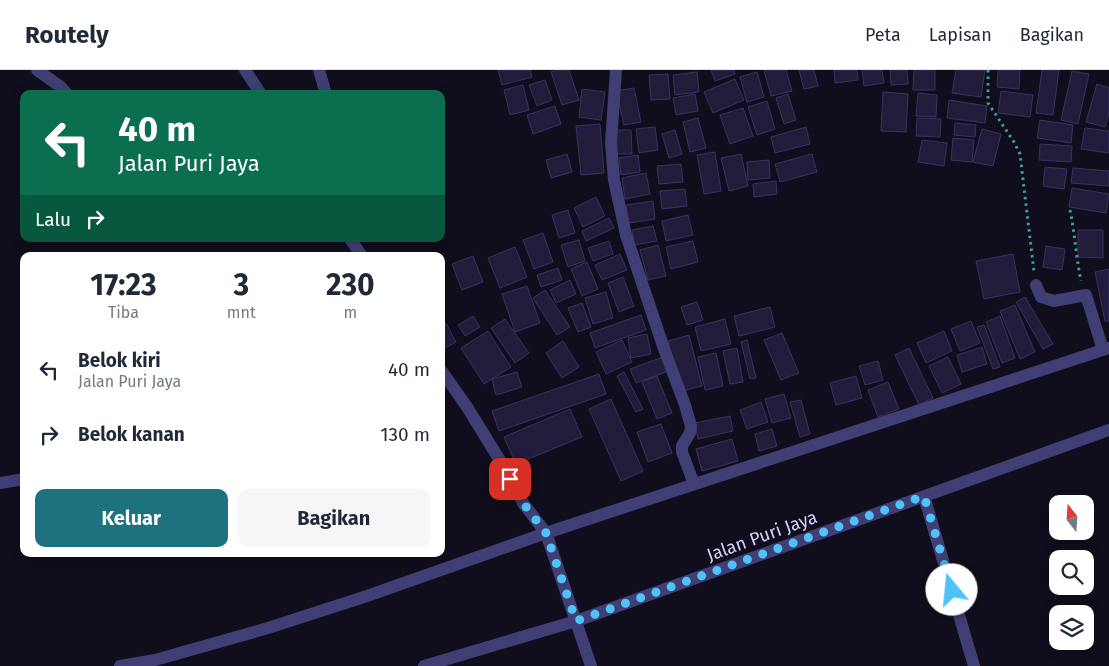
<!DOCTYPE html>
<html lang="id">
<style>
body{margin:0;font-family:"Fira Sans",sans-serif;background:#f6f6f7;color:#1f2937;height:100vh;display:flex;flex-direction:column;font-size:19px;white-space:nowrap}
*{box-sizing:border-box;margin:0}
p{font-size:16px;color:#747a83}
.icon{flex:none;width:28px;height:28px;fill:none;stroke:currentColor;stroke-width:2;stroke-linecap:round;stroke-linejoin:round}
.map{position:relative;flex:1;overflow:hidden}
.panel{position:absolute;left:20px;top:182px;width:425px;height:305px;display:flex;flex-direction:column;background:#fff;border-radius:10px;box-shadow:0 2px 12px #0003}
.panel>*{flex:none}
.guide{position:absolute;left:20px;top:20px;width:425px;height:152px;border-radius:10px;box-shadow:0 2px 12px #0003;background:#0b6e4f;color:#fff;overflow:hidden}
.needle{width:32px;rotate:343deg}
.controls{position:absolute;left:1049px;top:425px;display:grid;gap:10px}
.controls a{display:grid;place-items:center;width:45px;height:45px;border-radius:10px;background:#fff;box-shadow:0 2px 12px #0003;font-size:25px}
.pin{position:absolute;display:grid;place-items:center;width:42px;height:42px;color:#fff;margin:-21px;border-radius:10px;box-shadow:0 2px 8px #0006}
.me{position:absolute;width:55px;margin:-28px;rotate:343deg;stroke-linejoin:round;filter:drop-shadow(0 0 4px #0008)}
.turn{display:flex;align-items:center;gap:18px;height:105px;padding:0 15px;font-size:22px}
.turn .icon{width:65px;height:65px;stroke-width:2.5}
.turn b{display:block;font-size:35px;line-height:42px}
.then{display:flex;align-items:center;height:48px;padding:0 15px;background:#0003;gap:10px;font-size:19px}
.eta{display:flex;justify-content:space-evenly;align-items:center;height:85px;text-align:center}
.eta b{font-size:30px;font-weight:700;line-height:35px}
.primary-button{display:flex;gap:10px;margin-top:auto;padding:10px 15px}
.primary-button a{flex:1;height:58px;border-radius:10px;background:#1e717f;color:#fff;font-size:20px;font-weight:700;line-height:58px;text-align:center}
.primary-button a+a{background:#f6f6f7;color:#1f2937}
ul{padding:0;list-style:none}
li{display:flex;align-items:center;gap:15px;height:65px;padding:0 15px}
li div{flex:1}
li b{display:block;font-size:19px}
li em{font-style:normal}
header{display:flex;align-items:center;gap:30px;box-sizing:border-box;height:70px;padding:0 25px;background:#fff;border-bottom:1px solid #e0e1e3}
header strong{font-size:24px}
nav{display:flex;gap:28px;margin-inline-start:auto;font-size:18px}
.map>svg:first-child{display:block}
.building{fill:#211c3a;stroke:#3a3163}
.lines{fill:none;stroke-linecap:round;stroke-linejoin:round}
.path{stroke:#3ca096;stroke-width:3;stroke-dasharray:2.5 4;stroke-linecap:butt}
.minor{stroke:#3f3f75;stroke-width:12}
.route{stroke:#4fc3f7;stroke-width:9;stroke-dasharray:0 16.2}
.labels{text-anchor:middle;stroke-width:5;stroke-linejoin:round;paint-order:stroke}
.street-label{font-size:18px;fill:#d2cff9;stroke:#100e1c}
</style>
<header>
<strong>Routely</strong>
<nav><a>Peta</a><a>Lapisan</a><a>Bagikan</a></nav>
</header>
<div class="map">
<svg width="1109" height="596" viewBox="0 0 1109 596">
<rect width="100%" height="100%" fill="#100e1c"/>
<path class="building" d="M498 0H530L532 7 502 15Z
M556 0H569L579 30 562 35 551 2Z
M711 0H734L735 4 715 11Z
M764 0H786L792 21 771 26Z
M799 0H814L818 16 804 19Z
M834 0H857L858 10 835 13Z
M862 0H882L884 13 864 16Z
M890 0H907L908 14 891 15Z
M914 0H935V20H913Z
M956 0H985L981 27 952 23Z
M998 0H1020L1019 19 997 17Z
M1042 0H1059L1053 45 1036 43Z
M1072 1 1089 4 1078 54 1061 50Z
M697 2 699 22 675 25 673 5Z
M757 2 764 27 747 32 740 7Z
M668 4 670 29 651 30 649 5Z
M735 9 744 30 713 43 704 22Z
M545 10 552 30 537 36 529 15Z
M1097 14 1109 18V43L1105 57 1086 52Z
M523 15 529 40 510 45 504 20Z
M634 18 641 52 624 55 616 21Z
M582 19 605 22 601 50 579 47Z
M1001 21 1033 25 1030 47 998 43Z
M883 22 908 24 906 62 881 61Z
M918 23 937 25 936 47 916 46Z
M695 24 698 41 676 45 673 28Z
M788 24 796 50 784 54 776 28Z
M949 30 987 36 985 53 947 48Z
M767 31 775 59 757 65 748 37Z
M555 36 561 54 533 64 527 45Z
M743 38 753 66 730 74 720 45Z
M698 48 706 78 690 82 683 52Z
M917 48 941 49 940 67 916 66Z
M1040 50 1073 55 1071 73 1037 68Z
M955 53 976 55 975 67 954 65Z
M600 54 604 103 581 105 576 56Z
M655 57 658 80 639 83 636 59Z
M806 57 810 74 775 83 771 67Z
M1085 58 1109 61V83L1081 79Z
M982 59 1001 64 993 96 973 92Z
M615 60H631L632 84H615Z
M675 60 682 84 669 88 662 64Z
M953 68 974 70 972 92 951 90Z
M922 70 947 73 944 96 918 92Z
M1040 74 1072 76 1071 92 1039 90Z
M715 82 721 121 704 124 697 85Z
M567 84 572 102 551 108 546 90Z
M741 84 748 116 729 121 721 88Z
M812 84 817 102 780 112 775 94Z
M638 85 640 102 621 105 619 88Z
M769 90 770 108 748 110 747 92Z
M681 94 683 112 659 114 657 96Z
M1045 97 1067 99 1064 119 1043 116Z
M1073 98 1109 101V116L1071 113Z
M646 103 650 124 625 129 622 108Z
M776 111 777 124 754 127 753 114Z
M1072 118 1109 124 1106 143 1069 137Z
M685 119 687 136 662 139 660 121Z
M596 127 605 146 583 157 574 138Z
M653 131 655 149 629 153 626 135Z
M568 140 575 163 559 168 552 145Z
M688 145 693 165 666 171 662 151Z
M609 148 614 158 586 171 582 161Z
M653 156 657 171 634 175 632 160Z
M1078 160H1103V188L1078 187Z
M543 163 553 192 534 199 523 170Z
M579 170 585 191 568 197 561 175Z
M609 171 613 184 593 191 588 178Z
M693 171 698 192 671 199 666 177Z
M658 175 666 206 648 210 640 180Z
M1046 176 1065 179 1062 200 1043 197Z
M515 177 527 207 500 218 488 188Z
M620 184 627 200 602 210 595 195Z
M1013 184 1020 222 984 229 976 191Z
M473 186 483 212 462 220 452 194Z
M587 192 598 219 582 226 571 199Z
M558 198 562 210 541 217 537 205Z
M1109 199V251H1105L1095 202Z
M623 207 634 236 619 242 608 213Z
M570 210 576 224 556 233 550 220Z
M527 216 540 253 515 262 502 224Z
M545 220 570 257 557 265 533 228Z
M606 222 613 248 593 254 585 228Z
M1025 227 1053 274 1043 279 1016 232Z
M697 232 703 250 687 255 681 237Z
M582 233 591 257 578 262 568 238Z
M1015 235 1035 282 1020 289 1000 241Z
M770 237 775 257 739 266 734 246Z
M641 245 646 260 595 278 590 263Z
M473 246 480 257 465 266 458 255Z
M1000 246 1015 288 1002 293 986 252Z
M505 249 529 283 515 293 491 258Z
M725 249 731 274 701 281 695 257Z
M971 251 980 273 960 281 951 259Z
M446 253 456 272 441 280V255Z
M984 255 1000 297 993 299 977 257Z
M488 261 511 297 484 314 461 278Z
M944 261 952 281 926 293 917 273Z
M782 263 799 303 781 310 764 270Z
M647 264 651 284 631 288 628 268Z
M689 265 702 316 681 321 668 271Z
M622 270 632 292 606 304 596 282Z
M747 270 756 308 750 309 741 272Z
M563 271 579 297 562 308 546 283Z
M982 277 987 294 962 302 957 285Z
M737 278 743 312 730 314 723 281Z
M909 278 933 328 919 335 895 285Z
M716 283 723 316 705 320 698 287Z
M666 286 671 300 636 313 630 299Z
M948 287 961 314 942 323 929 296Z
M878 291 883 310 865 315 859 296Z
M517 302 522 317 496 325 492 309Z
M624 302 643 339 636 342 617 306Z
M599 304 606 324 499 361 492 341Z
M657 306 672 343 657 349 642 312Z
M856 306 862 328 836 335 830 313Z
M888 312 899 339 878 347 868 320Z
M784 324 791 348 772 353 765 329Z
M611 329 643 401 621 411 589 339Z
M801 330 810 364 800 367 790 332Z
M761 332 768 352 747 359 740 340Z
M570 339 582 367 516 394 504 367Z
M730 346 733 361 698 369 695 353Z
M661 354 672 383 648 392 637 362Z
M772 359 777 376 759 381 755 364Z
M732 369 738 391 702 401 696 379Z"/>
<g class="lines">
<path class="path" d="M988 0V33L1014 72 1020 84 1034 202
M1070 140C1075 164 1076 187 1081 211"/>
<path class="minor" d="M37 0 61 17 67 24
M245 0 261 24
M319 0 326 24
M616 0 611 73 614 110 626 165 664 279 685 335 691 356 690 363 682 376V382L694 414
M350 169 362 186
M1036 215 1041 227 1054 231 1086 225 1103 280
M441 300 467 337 504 397 523 433 546 463 591 596
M0 413 24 409
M924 426 974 596
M120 596 155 590 268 558 367 526 546 463 1109 278
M424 596 576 551 1109 360"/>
</g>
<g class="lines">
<path class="route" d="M510 409 523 433 546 463 576 551 924 426 952 520"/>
</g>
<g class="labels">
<g class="street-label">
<text transform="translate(762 466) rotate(-20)" y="6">Jalan Puri Jaya</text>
</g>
</g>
</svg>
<div class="controls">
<a><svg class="needle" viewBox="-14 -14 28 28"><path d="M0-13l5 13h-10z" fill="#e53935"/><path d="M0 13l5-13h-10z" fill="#747a83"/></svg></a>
<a><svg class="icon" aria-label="search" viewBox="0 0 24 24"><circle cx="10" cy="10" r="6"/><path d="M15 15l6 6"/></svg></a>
<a><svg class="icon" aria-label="layers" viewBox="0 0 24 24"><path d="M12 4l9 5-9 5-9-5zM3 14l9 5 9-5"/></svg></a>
</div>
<div class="pin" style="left:510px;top:409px;background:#d93025"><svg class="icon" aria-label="arrive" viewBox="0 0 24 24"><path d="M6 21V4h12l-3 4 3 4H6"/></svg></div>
<svg class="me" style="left:952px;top:520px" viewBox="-20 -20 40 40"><circle r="19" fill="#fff"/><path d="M0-13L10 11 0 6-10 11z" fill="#4fc3f7"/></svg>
<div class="guide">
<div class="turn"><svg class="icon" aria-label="left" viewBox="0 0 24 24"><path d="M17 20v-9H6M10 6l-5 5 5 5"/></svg><div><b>40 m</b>Jalan Puri Jaya</div></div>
<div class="then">Lalu<svg class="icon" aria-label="right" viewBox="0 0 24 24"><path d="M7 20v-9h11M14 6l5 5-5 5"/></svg></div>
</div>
<section class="panel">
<div class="eta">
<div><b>17:23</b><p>Tiba</p></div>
<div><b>3</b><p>mnt</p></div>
<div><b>230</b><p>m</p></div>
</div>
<ul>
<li><svg class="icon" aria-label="left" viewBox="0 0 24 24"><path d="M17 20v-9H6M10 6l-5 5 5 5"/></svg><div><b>Belok kiri</b><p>Jalan Puri Jaya</p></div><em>40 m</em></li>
<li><svg class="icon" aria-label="right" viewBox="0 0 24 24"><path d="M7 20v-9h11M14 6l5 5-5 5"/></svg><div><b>Belok kanan</b></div><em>130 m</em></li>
</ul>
<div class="primary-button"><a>Keluar</a><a>Bagikan</a></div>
</section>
</div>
